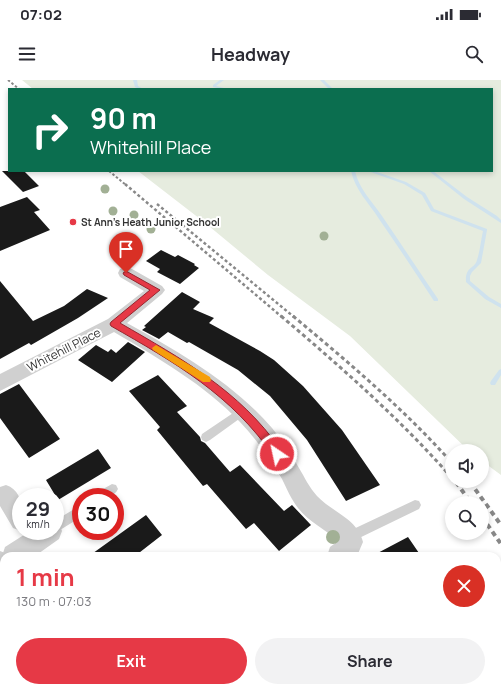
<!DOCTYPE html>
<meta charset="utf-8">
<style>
body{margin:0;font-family:Manrope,sans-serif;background:#f2f2f3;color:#2b2b33;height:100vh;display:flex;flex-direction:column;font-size:15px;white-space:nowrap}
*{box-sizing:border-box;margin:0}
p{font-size:13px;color:#7c7c81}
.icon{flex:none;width:22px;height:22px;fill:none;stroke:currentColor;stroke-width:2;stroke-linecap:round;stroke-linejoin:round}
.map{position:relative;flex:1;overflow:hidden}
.details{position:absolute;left:0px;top:472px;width:501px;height:140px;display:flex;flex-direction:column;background:#fff;border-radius:12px 12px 0 0;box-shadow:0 2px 6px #0003}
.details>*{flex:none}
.top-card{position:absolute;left:8px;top:8px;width:485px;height:84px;border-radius:0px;box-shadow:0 2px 6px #0003;background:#0b6e4f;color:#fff;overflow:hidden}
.fabs{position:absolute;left:445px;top:364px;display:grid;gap:8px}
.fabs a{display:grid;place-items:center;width:44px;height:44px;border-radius:50%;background:#fff;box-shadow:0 2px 6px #0003;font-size:20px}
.speed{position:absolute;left:12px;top:408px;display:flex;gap:8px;font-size:20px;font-weight:700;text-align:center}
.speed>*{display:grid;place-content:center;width:52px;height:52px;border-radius:50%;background:#fff;box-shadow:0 2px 6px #0003;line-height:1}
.speed small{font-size:10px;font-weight:400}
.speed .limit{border:6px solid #d22;background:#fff;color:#111}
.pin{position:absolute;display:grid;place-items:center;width:34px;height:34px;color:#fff;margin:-41px -17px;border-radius:50% 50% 50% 0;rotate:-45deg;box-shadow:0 0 4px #0007}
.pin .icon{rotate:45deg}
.me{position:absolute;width:44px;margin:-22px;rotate:326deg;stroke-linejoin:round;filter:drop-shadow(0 0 3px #0008)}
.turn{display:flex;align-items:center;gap:14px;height:84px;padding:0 16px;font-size:18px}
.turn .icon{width:52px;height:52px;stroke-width:2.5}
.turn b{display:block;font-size:28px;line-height:34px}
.round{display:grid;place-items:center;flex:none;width:42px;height:42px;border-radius:21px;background:#f2f2f3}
.overview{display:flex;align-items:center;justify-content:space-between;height:68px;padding:0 16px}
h1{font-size:24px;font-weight:700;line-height:30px;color:#e63946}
.action{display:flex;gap:8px;margin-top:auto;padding:8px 16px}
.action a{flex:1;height:46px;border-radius:24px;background:#e63946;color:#fff;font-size:16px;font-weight:700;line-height:46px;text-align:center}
.action a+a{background:#f2f2f3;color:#2b2b33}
.status{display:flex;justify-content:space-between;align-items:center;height:28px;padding:0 20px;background:#fff;direction:ltr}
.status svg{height:11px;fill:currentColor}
header{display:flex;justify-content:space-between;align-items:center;height:52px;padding:0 16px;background:#fff;font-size:18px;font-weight:700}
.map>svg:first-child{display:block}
.green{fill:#e6ecdf}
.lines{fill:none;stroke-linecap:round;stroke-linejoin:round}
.stream{fill:#cfe2ee;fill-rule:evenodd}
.building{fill:#1a1a1a}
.lane{fill:#d0d0d0;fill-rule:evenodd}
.street{fill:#d0d0d0;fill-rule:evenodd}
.secondary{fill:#bdbdbd;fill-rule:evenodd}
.rail-far3{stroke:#888;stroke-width:2;stroke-dasharray:2.5 2;stroke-linecap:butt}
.rail-far2{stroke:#888;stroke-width:2.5;stroke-dasharray:3 2.5;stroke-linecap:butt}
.rail-far1{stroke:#888;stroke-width:3;stroke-dasharray:4 3;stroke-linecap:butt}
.rail{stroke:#888;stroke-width:4;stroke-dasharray:5 4;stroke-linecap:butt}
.tree{fill:#a2b095}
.route{fill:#e63946;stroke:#96252e}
.slow{fill:#f59e0b}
.poi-dot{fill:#e63946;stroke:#fff;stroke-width:1.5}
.labels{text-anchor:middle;stroke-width:4;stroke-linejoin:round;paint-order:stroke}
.far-poi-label{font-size:10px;font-weight:bold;fill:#333;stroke:#fff;text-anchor:start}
.street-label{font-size:12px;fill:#333;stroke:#fff}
</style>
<div class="status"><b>07:02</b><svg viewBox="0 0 49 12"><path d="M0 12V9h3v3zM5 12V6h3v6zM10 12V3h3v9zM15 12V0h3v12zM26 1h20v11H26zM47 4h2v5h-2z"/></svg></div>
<header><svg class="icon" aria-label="menu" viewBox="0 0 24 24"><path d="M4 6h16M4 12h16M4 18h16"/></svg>Headway<svg class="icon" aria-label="search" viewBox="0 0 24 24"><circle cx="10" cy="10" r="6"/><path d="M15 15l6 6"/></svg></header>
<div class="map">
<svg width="501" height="612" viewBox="0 0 501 612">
<rect width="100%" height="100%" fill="#fff"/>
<path class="green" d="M22 0H501V395L482 381V371H469L350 256 268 195 204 142 138 91H492V9H33Z"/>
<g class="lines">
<path class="stream" d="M133 0H137L138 6 143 9H139L135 7Z
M220 0H224L216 6 228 9H222L213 7V5Z
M320 0H324L333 9H329Z
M351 91H355C359 109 372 121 382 136 401 164 419 191 438 219V221H434C416 194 398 166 379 139 369 123 355 110 351 91Z
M368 91H374L406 102 425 113 434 129 487 149V150L481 183 472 192 470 196V201L489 217 501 224V228L485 219 466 202C465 186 475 189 477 180 480 171 481 160 483 151L431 131 422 115 404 104Z
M429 91H433L467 117 497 136 501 140V143L464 119Z
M501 289V295L495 305H491L490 303 491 301 499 290Z"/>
</g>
<path class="building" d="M2 91H24L39 106 23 112Z
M27 117 40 130 34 132 50 150 0 171V127Z
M161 170 175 177 178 175 195 184 194 185 199 188 180 204 157 192 160 189 146 181Z
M0 201 33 241 64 226 87 209 108 218 78 238 31 265 29 263 0 279Z
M182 212 200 222 193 229 214 238 209 243 260 271 274 280 303 306 342 350 380 405 346 421 307 360 270 316 238 290 189 262 187 263 168 252 159 259 142 250 146 247 144 246Z
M128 262 145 272 112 302 78 280 96 265 108 272 111 269 116 273Z
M158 295 187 326 177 332 200 357 201 361 205 363 230 392 240 385 284 431 292 425 311 445 279 471 254 443 246 449 207 404 203 406 157 350 160 347 129 311Z
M19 304 60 359 29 378 0 338V314Z
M98 369 111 388 58 420 46 400Z
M146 435 162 455 135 476H89Z
M408 457 421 476H372Z"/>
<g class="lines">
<path class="lane" d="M242 327 246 328 247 331 246 334 210 360 206 362 202 360 201 357 202 354Z
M112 404 116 405 118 409C113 419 103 417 94 417L96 413Z
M415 420 419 421 421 425 419 429 353 461 349 463 345 461 343 457 345 453Z
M81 425V437L60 450 56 448V440Z
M0 471 8 474 9 476H4V484L0 483Z"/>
<path class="street" d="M126 187 132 189 162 206 165 210 162 214 127 243C179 272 232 302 272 348 282 360 291 374 299 388 305 398 309 407 317 416 332 432 358 439 363 462L357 476H327L330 467 338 461C325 449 309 442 298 428 291 419 287 409 282 399 270 378 256 359 240 342 205 305 158 278 114 252L0 311V294L108 239 144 211 120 197 118 193 120 189Z
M6 405C26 412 21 434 21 451L13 448 0 426V407Z
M55 442 59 443 62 451 59 459 35 476H4V482L2 476 5 467 30 451H55Z
M4 592V608H17L16 612H0V593Z
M52 608H81L82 612H53Z"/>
<path class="secondary" d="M501 528V561L497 563V530Z
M429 608H463L461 612H427Z"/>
<path class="rail-far3" d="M8 0 19 9
M109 91 126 105"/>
<path class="rail-far2" d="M125 104 282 237
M157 124 294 237"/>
<path class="rail-far1" d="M281 236C341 287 400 339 452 398
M293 236C348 282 404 329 452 383
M455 401 457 403
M469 401 471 403"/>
<path class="rail" d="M456 402 471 423
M470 402 501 445
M482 437 501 464"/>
</g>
<g class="tree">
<circle cx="105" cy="109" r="4.5"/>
<circle cx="113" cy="131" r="4.5"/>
<circle cx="134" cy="135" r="4.5"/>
<circle cx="151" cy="149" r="4.5"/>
<circle cx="324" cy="156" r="4.5"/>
<circle cx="333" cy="457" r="7"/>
</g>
<path class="route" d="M126 191 160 210 120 243C182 279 239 310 281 370L282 374 281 377 277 378 274 377C232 315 174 282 111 246L110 244 111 242 150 210 124 195 123 193Z"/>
<path class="slow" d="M156 265 210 297 211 300 210 302H203L153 270 152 268Z"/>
<circle class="poi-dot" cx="73" cy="142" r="4"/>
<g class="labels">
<g class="far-poi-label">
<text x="81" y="146">St Ann's Heath Junior School</text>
</g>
<g class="street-label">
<text transform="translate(64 270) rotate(-27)" y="4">Whitehill Place</text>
</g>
</g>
</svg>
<div class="fabs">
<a><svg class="icon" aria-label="sound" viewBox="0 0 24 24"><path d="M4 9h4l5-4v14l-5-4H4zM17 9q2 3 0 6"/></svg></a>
<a><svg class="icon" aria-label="search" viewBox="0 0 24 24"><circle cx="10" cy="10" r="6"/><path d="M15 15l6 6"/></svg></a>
</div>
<div class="speed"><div>29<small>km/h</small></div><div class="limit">30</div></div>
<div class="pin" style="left:126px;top:193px;background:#d93025"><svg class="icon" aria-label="arrive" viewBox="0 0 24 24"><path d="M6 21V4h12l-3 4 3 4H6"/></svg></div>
<svg class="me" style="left:277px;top:374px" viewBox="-20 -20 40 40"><circle r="17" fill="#e63946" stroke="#fff" stroke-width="3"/><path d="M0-11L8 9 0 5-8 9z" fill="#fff"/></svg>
<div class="top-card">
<div class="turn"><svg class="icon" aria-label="right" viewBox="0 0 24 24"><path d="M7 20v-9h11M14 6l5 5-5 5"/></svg><div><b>90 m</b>Whitehill Place</div></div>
</div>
<section class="details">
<div class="overview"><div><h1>1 min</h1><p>130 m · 07:03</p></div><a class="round" style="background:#d93025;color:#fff"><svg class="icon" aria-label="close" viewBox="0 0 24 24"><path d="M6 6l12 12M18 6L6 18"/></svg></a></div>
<div class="action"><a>Exit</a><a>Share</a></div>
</section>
</div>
